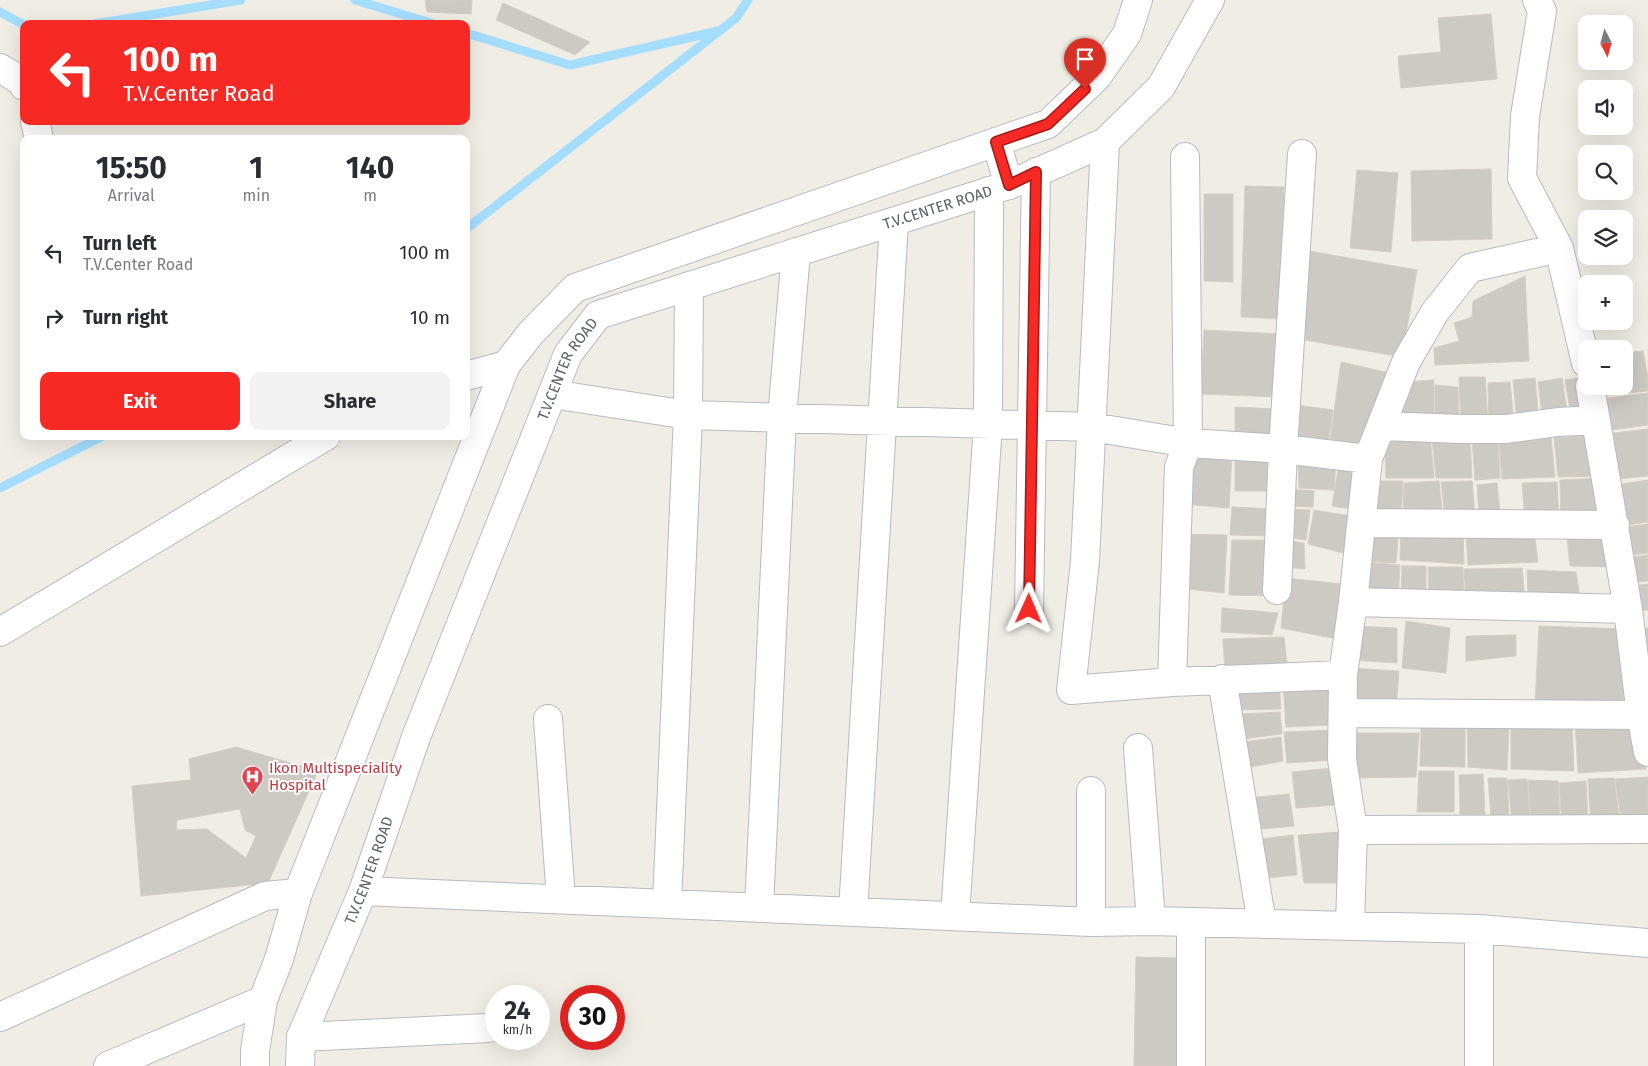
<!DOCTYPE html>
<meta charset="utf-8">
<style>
body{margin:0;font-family:"Fira Sans",sans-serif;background:#f2f2f3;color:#2b2b33;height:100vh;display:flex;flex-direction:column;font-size:19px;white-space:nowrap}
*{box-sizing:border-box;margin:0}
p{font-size:16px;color:#7c7c81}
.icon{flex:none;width:28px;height:28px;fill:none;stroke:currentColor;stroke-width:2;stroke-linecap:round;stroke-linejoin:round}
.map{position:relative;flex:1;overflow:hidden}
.side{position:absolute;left:20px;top:135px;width:450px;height:305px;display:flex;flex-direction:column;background:#fff;border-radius:10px;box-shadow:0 5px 20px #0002}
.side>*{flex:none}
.banner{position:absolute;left:20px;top:20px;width:450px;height:105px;border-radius:10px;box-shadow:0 5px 20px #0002;background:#f62924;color:#fff;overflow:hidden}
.needle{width:32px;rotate:174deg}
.controls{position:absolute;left:1578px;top:15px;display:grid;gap:10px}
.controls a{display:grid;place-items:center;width:55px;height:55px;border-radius:10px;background:#fff;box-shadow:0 5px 20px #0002;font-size:25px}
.speed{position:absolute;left:485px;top:985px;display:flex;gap:10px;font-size:25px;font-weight:700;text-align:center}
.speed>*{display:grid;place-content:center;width:65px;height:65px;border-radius:50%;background:#fff;box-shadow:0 5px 20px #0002;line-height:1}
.speed small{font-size:12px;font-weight:400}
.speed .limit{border:8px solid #d22;background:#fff;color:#111}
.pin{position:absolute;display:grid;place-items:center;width:42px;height:42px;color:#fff;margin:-51px -21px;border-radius:50% 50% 50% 0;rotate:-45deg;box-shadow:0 0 5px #0007}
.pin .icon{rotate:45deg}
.me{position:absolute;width:55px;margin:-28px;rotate:1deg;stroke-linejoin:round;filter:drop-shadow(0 0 4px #0008)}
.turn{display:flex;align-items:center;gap:18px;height:105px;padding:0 20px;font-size:22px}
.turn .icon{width:65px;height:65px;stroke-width:2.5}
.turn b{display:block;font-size:35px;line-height:42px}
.eta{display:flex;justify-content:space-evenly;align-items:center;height:85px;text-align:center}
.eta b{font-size:30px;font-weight:700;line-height:35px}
.primary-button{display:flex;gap:10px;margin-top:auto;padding:10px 20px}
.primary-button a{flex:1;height:58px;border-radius:10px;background:#f62924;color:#fff;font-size:20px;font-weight:700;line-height:58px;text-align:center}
.primary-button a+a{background:#f2f2f3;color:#2b2b33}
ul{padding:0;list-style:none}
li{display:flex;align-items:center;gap:15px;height:65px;padding:0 20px}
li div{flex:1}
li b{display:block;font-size:19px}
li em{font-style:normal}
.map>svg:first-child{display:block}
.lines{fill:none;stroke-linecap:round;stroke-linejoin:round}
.stream{stroke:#a5ddff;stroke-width:9}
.building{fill:#cdc9c3;stroke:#d5cec2;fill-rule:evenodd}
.street-casing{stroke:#b7bbbf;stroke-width:30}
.secondary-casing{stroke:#b8bcc1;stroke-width:30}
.street{stroke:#fff;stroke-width:28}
.secondary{stroke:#fff;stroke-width:28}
.route-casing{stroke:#a01b17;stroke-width:12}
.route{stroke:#f62924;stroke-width:9}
.labels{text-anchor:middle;stroke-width:4;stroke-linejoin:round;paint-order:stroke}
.street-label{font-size:15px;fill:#5c6166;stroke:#fff}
.health-label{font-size:15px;fill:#be3a42;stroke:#fff;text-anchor:start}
</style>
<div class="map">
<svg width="1648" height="1066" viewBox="0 0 1648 1066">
<rect width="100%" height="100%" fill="#f0ede4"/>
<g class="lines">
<path class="stream" d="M355 0 434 24
M0 12 24 25
M94 24 241 0
M466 33 570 65 718 31
M466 229 736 18 748 0
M0 488 103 436"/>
</g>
<path class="building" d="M425 0H472L471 14 427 12Z
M503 3 590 42 575 55 496 20Z
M1491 14 1497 79 1401 88 1398 56 1441 52 1438 18Z
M1491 169 1492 239 1412 241 1411 171Z
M1357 170 1398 173 1391 252 1350 248Z
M1245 186 1284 187 1279 319 1241 317Z
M1204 194H1233V282L1204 281Z
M1309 251 1417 270 1402 357 1294 338Z
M1525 276 1529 361 1435 365 1434 348 1459 341 1454 323 1472 317 1473 301Z
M1204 330 1281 334 1278 397 1201 394Z
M1643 351 1648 378V391L1597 396 1595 386H1624V353Z
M1341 362 1394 374 1369 448 1330 440Z
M1459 377H1485L1488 424 1461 425Z
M1586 377 1592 413 1571 416 1565 380Z
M1535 378 1539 421 1517 423 1513 380Z
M1562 378 1568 418 1543 421 1538 382Z
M1434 380V418L1402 419 1406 382Z
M1510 382 1514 423 1489 424 1488 383Z
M1435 385 1458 387 1459 423 1435 422Z
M1648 393V425L1604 431 1601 399Z
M1296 405 1333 410 1327 451 1295 446Z
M1235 407 1276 409 1278 440H1235Z
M1648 429V476L1609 480 1604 434Z
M1430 435 1434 478H1386L1385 438Z
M1596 435 1602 476 1558 477 1554 438Z
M1470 436 1472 478H1436L1432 438Z
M1498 436 1500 478 1475 480 1472 438Z
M1551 437 1555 477 1502 479 1499 439Z
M1187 454 1232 455 1229 508 1183 504Z
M1235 454H1279L1277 491H1235Z
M1298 456 1336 460 1334 490 1299 488Z
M1339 464 1365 466 1358 510 1332 506Z
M1603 478 1611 521 1561 519 1560 480Z
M1648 480V522L1620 526 1614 485Z
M1374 481H1403L1401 519 1368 518Z
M1439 481 1443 520 1403 521 1404 483Z
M1472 481 1475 516 1445 517 1441 482Z
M1557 482 1559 521 1525 520 1522 483Z
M1497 483 1500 512 1479 514 1477 485Z
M1287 489 1314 491 1313 507 1287 506Z
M1232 507 1277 509 1275 536 1230 535Z
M1283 509 1310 510 1306 540 1285 537Z
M1314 510 1357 517 1351 555 1308 544Z
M1648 524V553L1623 556 1619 528Z
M1399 525 1396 563 1362 561 1366 526Z
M1401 528 1463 530 1464 564 1400 560Z
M1612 528 1619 567 1570 566 1566 529Z
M1534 531 1538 562 1468 565 1466 532Z
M1182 534 1227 535 1224 593 1178 588Z
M1232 540H1274V596L1229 595Z
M1283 540 1304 543 1305 569 1284 567Z
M1648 555V581L1628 583 1625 558Z
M1363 562 1400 565 1398 599 1358 598Z
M1402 566H1426V601L1401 599Z
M1428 567H1463L1464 602H1429Z
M1522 568 1525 600 1466 602 1464 569Z
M1527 570 1576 572 1580 599 1528 600Z
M1286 578 1341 584 1337 639 1281 628Z
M1648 584V610L1633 611 1631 586Z
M1222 608 1278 613 1272 635 1221 632Z
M1406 621 1450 628 1446 673 1402 668Z
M1354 626 1397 628V663L1351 660Z
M1539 626 1626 629 1623 703 1535 704Z
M1648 628V673L1637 629Z
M1516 635V656L1466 661V636Z
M1284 637 1288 672H1225L1223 639Z
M1350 668 1399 671 1396 709 1347 708Z
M1283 682 1327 683 1332 725 1286 727Z
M1279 684 1281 709 1237 710 1236 686Z
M1280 712 1282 734 1243 739 1241 714Z
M1638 720 1646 769 1578 773 1575 722Z
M1572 723 1574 771 1511 769V724Z
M1467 727H1509L1507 770 1468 767Z
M1421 728H1465V767L1420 766Z
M1333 730 1335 760 1287 763 1284 732Z
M1351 733H1419L1416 777 1354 778Z
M1281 737 1283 761 1246 768 1243 742Z
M236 747 318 771 268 883 141 896 132 786 191 780 189 759ZM240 809 245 830 256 836 246 858 207 829 176 830 177 820Z
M1333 768 1336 805 1296 808 1292 772Z
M1419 771H1454V812H1417Z
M1483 774 1485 815 1460 814 1459 775Z
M1648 777V823L1622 824 1615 779Z
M1488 778H1507L1509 817 1491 818Z
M1614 778 1620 823 1591 825 1588 779Z
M1527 779 1530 821H1512L1508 780Z
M1528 780 1558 781 1560 821 1531 823Z
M1586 781 1588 822 1562 825 1559 783Z
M1289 794 1294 826 1251 830 1247 798Z
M1340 832 1347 883H1304L1298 835Z
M1293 835 1297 875 1257 879 1253 840Z
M1136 957 1178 958 1177 1066H1134Z"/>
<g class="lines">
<defs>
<path id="street" d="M1537 0 1542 11 1525 116 1522 178 1559 248 1586 363
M0 68 21 81 24 86
M35 121 39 139
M1105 142 1085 561 1071 690 1172 682 1343 675
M466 376 506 365
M1590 386 1628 609 1641 715 1648 752
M552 394 688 415 1092 427 1188 443 1283 449 1368 459
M1381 426 1462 429H1506L1558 422 1596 420
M1362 523 1615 525
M1277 590 1283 449 1302 154
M1353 602 1628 609
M1029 609 1036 172
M0 632 326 436
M1222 679 1262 924
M1172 682 1179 467 1188 443 1185 157
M1343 713 1641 715
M548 719 561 899
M1138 748 1151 921
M1353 830 1648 829
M363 891 1091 922 1151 921 1479 929 1648 943
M667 904 688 415 689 286
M759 908 782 418 796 252
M853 912 894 222
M955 916 988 424 989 191
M1091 922V791
M1350 926 1353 830 1342 759 1343 675 1353 602 1368 459 1406 362 1435 312 1470 268 1559 248
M1479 929V1066
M0 1017 265 896 298 893
M301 1037 488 1028
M108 1066 263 1000
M1191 1066V922"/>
<g id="secondary">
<path d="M996 142 1009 185"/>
<path d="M255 1066V1051L263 1000 279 959 298 893 506 365 531 333 575 288 1048 124 1097 77 1127 34 1138 0"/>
<path id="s1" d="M300 1066 301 1037 363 891 416 737 568 354 598 315 1009 185 1105 142 1161 87 1210 0"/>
</g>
</defs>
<use href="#street" class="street-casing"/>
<use href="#secondary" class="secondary-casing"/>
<use href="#street" class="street"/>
<use href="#secondary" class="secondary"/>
</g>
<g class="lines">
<defs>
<path id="route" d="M1029 609 1036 172 1009 185 996 142 1048 124 1085 89"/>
</defs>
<use href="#route" class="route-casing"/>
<use href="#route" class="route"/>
</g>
<defs>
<symbol id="hospital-pin" viewBox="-11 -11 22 30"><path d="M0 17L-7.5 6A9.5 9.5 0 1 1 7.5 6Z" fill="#e0444e" stroke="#fff"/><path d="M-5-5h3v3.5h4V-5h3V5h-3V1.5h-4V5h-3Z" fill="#fff"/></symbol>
</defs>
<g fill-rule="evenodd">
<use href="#hospital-pin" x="240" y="764" width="25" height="34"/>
</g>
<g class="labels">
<g class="street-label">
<text dy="5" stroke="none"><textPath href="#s1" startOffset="1168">T.V.CENTER ROAD</textPath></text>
<text dy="5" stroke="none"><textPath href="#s1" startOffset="749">T.V.CENTER ROAD</textPath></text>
<text dy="5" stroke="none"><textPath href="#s1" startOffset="209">T.V.CENTER ROAD</textPath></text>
</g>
<g class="health-label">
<text x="269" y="773">Ikon Multispeciality<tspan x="269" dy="17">Hospital</tspan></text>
</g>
</g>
</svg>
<div class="controls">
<a><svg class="needle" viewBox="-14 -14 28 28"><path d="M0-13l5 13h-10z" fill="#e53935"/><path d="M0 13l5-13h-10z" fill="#7c7c81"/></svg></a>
<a><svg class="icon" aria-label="sound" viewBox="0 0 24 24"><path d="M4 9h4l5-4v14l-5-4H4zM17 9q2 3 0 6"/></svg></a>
<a><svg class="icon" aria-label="search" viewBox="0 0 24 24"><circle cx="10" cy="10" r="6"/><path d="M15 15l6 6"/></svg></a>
<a><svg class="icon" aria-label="layers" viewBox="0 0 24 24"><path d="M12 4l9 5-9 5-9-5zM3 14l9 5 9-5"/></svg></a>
<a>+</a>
<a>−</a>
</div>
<div class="speed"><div>24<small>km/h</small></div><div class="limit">30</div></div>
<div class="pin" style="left:1085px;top:89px;background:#d93025"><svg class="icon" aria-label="arrive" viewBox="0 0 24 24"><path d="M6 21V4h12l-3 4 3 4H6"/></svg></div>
<svg class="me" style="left:1029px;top:609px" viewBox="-20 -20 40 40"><path d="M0-17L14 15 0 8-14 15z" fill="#f62924" stroke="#fff" stroke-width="4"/></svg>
<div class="banner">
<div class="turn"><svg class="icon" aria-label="left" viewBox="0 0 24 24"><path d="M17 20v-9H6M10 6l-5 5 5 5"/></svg><div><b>100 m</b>T.V.Center Road</div></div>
</div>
<section class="side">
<div class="eta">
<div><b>15:50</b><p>Arrival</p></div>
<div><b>1</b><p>min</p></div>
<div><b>140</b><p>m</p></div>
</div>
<ul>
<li><svg class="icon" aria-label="left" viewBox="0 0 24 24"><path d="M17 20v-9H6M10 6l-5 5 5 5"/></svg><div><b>Turn left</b><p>T.V.Center Road</p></div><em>100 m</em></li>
<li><svg class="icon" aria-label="right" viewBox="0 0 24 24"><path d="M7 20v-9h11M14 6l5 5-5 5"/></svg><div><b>Turn right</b></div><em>10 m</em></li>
</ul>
<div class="primary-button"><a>Exit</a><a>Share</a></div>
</section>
</div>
